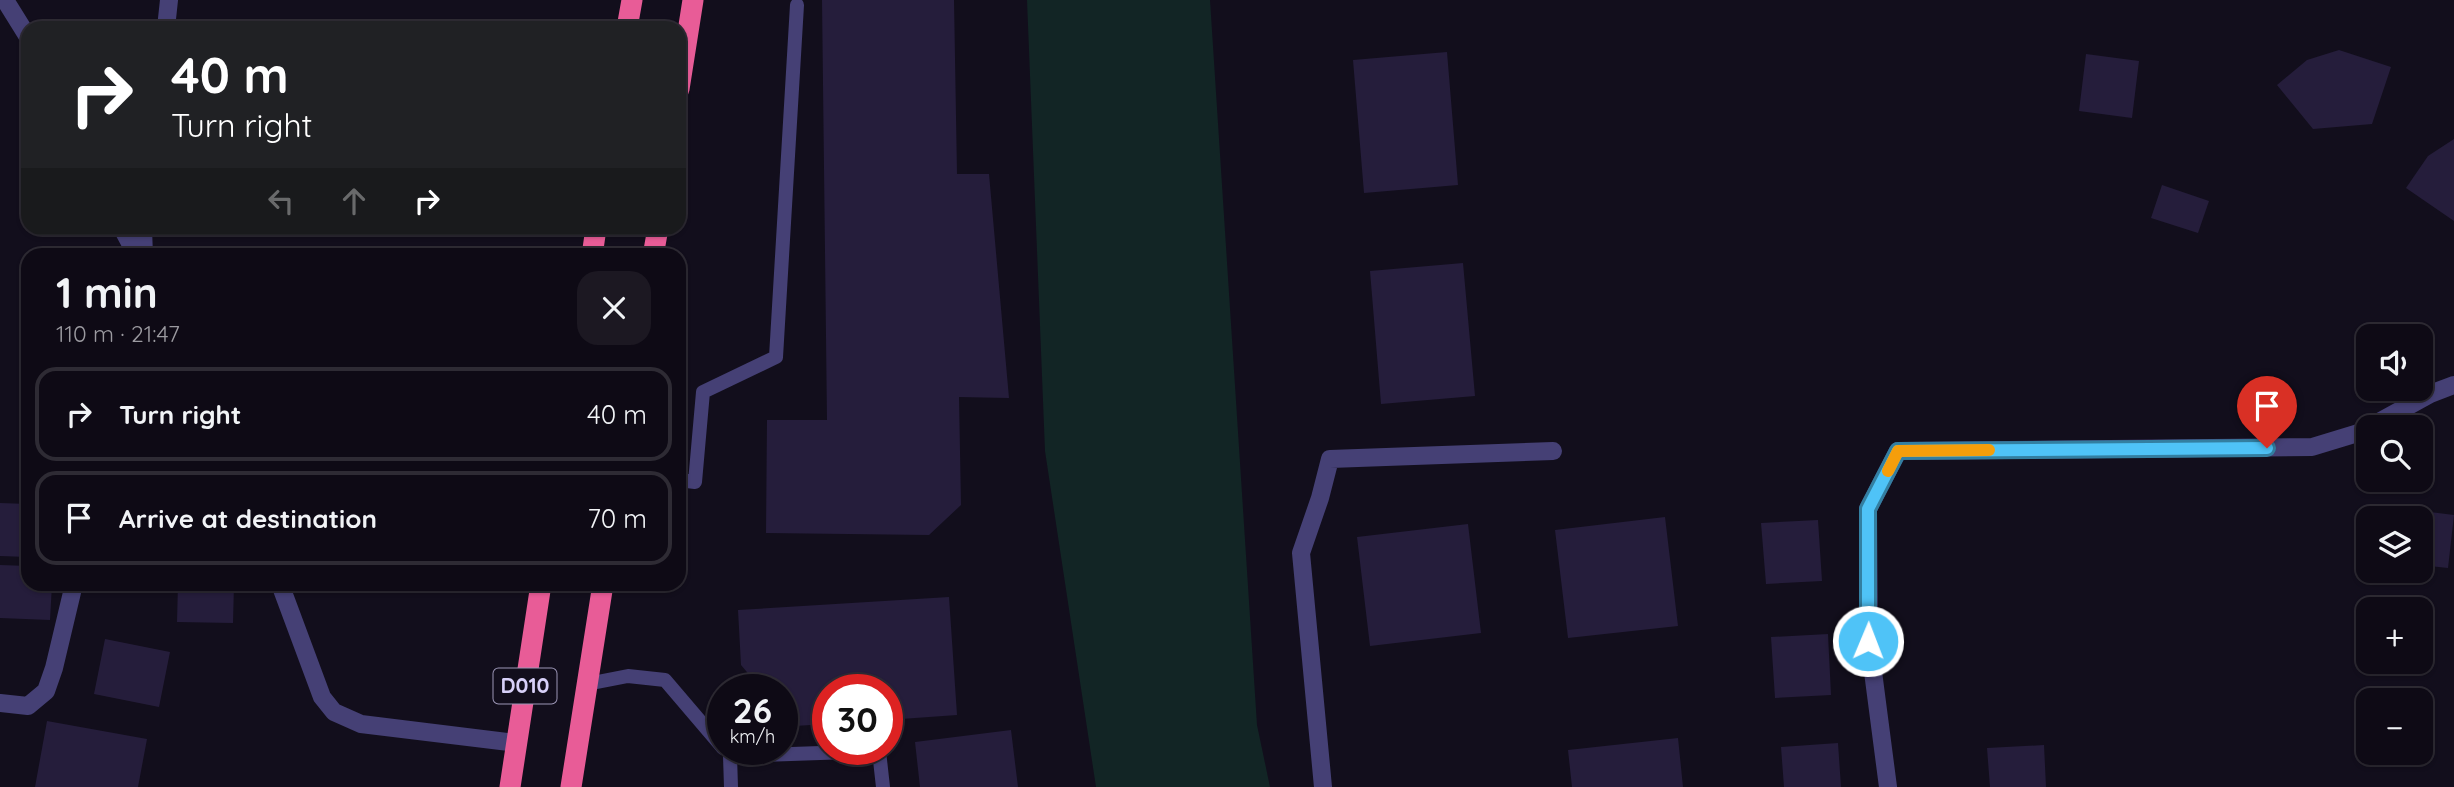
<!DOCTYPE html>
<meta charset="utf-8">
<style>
body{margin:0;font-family:Quicksand,sans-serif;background:#1c1822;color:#f1f3f6;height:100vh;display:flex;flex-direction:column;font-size:26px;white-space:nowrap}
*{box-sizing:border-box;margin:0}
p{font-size:23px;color:#9b9aa0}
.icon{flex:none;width:38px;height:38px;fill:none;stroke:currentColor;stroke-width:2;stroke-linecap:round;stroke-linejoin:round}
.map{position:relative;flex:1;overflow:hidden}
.drawer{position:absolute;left:21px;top:248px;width:665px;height:343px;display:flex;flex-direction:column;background:#0e0a15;border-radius:21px;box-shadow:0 2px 5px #0004,0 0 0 2px #2e2b34}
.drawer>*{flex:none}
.hud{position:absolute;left:21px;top:21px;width:665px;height:214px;border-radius:21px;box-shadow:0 2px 5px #0004,0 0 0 2px #2e2b34;background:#202124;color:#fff;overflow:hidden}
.tools{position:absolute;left:2356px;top:324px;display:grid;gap:14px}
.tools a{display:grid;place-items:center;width:77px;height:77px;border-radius:14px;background:#0e0a15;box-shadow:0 2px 5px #0004,0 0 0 2px #2e2b34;font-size:35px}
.speed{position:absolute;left:707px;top:674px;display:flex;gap:14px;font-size:35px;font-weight:700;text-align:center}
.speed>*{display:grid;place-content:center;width:91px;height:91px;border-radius:50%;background:#0e0a15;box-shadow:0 2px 5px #0004,0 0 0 2px #2e2b34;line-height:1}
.speed small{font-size:18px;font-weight:400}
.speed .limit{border:10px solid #d22;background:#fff;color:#111}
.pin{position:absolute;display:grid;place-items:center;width:60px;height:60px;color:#fff;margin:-72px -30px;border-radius:50% 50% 50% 0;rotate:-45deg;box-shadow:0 0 7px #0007}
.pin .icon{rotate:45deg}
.me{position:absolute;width:77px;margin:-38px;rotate:1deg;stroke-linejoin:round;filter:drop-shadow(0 0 5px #0008)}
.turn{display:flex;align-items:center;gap:24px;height:147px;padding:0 35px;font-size:32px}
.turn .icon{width:91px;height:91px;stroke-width:2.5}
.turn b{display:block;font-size:49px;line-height:60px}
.lanes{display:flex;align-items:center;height:66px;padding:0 35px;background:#0003;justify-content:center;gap:35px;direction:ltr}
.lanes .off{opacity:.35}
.round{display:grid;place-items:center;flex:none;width:74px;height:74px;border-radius:21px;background:#1c1822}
.overview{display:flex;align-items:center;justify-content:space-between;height:119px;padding:0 35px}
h1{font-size:42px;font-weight:700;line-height:52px}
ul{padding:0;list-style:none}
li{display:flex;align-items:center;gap:21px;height:94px;margin:0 14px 10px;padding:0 21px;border:4px solid #2e2b34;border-radius:21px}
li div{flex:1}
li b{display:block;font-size:26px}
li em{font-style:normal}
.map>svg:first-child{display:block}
.green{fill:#122525}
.building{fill:#251d3b}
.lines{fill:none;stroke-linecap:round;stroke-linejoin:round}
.lane{stroke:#454075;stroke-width:14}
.street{stroke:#454075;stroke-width:18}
.highway{stroke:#e85c97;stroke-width:21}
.route-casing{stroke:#337fa1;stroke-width:18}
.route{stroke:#4fc3f7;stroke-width:12}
.slow{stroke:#f59e0b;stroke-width:12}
.labels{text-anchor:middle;stroke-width:5;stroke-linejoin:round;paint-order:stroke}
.shield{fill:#120e1c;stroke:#9c96b6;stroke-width:2}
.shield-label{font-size:21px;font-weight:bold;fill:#d7d0f8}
</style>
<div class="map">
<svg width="2454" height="787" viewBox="0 0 2454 787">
<rect width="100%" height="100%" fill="#120e1c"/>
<path class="green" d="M1027 0H1210L1257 725 1270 787H1096L1045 451Z"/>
<path class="building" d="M822 0H954L957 174H989L1009 398 959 397 961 505 929 535 766 533 767 420H827Z
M2339 50 2391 67 2372 124 2313 129 2277 85 2307 60Z
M1447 52 1458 185 1364 193 1353 60Z
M2086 54 2139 61 2132 118 2079 111Z
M2454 139V221L2406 188 2428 156Z
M2162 185 2209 201 2198 233 2151 218Z
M1463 263 1475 396 1381 404 1370 271Z
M25 347H28V406H23Z
M0 503 28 504V557L0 556Z
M2398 508 2454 515 2448 568 2420 565V518H2397Z
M1665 517 1678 626 1568 638 1555 530Z
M1818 520 1822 581 1766 584 1761 523Z
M1468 524 1481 633 1370 646 1357 537Z
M0 565 28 566V584H52L50 620 0 618Z
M178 584H234L233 623 177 622Z
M949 597 957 715 887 720V690H828V724L794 726 782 713V690H762L741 665 738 610Z
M1828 634 1831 695 1775 698 1771 637Z
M105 639 170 652 159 707 94 694Z
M47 721 147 739 138 787H35Z
M1011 730 1018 787H920L915 742Z
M1678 738 1683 787H1572L1568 750Z
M1838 743 1841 787H1784L1781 747Z
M2044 745 2046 787H1990L1987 748Z"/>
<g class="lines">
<path class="lane" d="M679 480 695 482 703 392 776 357 797 5
M587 684 628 676 665 680 723 748
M731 787 730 756 879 751 883 787"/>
<path class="street" d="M5 0 28 37
M166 28 169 0
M122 228 137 256
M143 228 144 256
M2370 427 2430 394 2454 385
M280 584 322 697 334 712 361 724 516 743
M0 703 28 706 46 691 54 668 74 584
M1323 787 1301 553 1320 498 1330 459 1553 451
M1888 787 1869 641 1868 509 1898 451 2312 447 2358 433 2368 428"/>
<path class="highway" d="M627 28 632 0
M679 89 693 0
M592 256 596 228
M653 256 658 228
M510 787 541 584
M571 787 603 584"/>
</g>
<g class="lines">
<defs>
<path id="route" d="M1868 641V509L1898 451 2267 448"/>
</defs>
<use href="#route" class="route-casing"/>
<use href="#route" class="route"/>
<path class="slow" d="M1888 471 1898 451 1989 450"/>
</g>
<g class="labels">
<rect class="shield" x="493.5" y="668.5" width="63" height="35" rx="5"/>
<g class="shield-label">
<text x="525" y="693">D010</text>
</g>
</g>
</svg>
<div class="tools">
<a><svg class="icon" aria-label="sound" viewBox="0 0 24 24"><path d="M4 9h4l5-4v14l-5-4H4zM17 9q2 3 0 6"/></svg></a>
<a><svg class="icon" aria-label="search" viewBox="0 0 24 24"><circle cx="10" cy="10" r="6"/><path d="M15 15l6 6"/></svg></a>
<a><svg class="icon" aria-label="layers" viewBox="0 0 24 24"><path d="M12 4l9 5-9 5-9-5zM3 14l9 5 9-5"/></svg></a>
<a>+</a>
<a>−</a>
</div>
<div class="speed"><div>26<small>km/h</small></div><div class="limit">30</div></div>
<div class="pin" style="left:2267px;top:448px;background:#d93025"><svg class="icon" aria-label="arrive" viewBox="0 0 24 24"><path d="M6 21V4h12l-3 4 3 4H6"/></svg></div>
<svg class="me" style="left:1868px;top:641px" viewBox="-20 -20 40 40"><circle r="17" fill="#4fc3f7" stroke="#fff" stroke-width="3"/><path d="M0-11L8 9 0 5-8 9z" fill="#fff"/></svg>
<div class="hud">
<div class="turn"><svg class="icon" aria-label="right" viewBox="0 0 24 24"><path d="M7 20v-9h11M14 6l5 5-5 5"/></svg><div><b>40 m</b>Turn right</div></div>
<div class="lanes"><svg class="icon off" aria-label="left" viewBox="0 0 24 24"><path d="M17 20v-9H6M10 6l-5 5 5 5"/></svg><svg class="icon off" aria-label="ahead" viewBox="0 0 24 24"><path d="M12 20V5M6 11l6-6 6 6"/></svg><svg class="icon" aria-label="right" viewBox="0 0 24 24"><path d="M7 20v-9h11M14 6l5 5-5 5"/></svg></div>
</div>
<section class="drawer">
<div class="overview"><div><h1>1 min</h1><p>110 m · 21:47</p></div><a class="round"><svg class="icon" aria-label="close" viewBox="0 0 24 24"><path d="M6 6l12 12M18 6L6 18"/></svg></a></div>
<ul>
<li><svg class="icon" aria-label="right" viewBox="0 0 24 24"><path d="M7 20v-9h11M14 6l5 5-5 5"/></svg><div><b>Turn right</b></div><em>40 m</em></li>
<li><svg class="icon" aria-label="arrive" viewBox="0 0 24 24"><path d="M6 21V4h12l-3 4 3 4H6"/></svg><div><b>Arrive at destination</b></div><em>70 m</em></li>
</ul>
</section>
</div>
